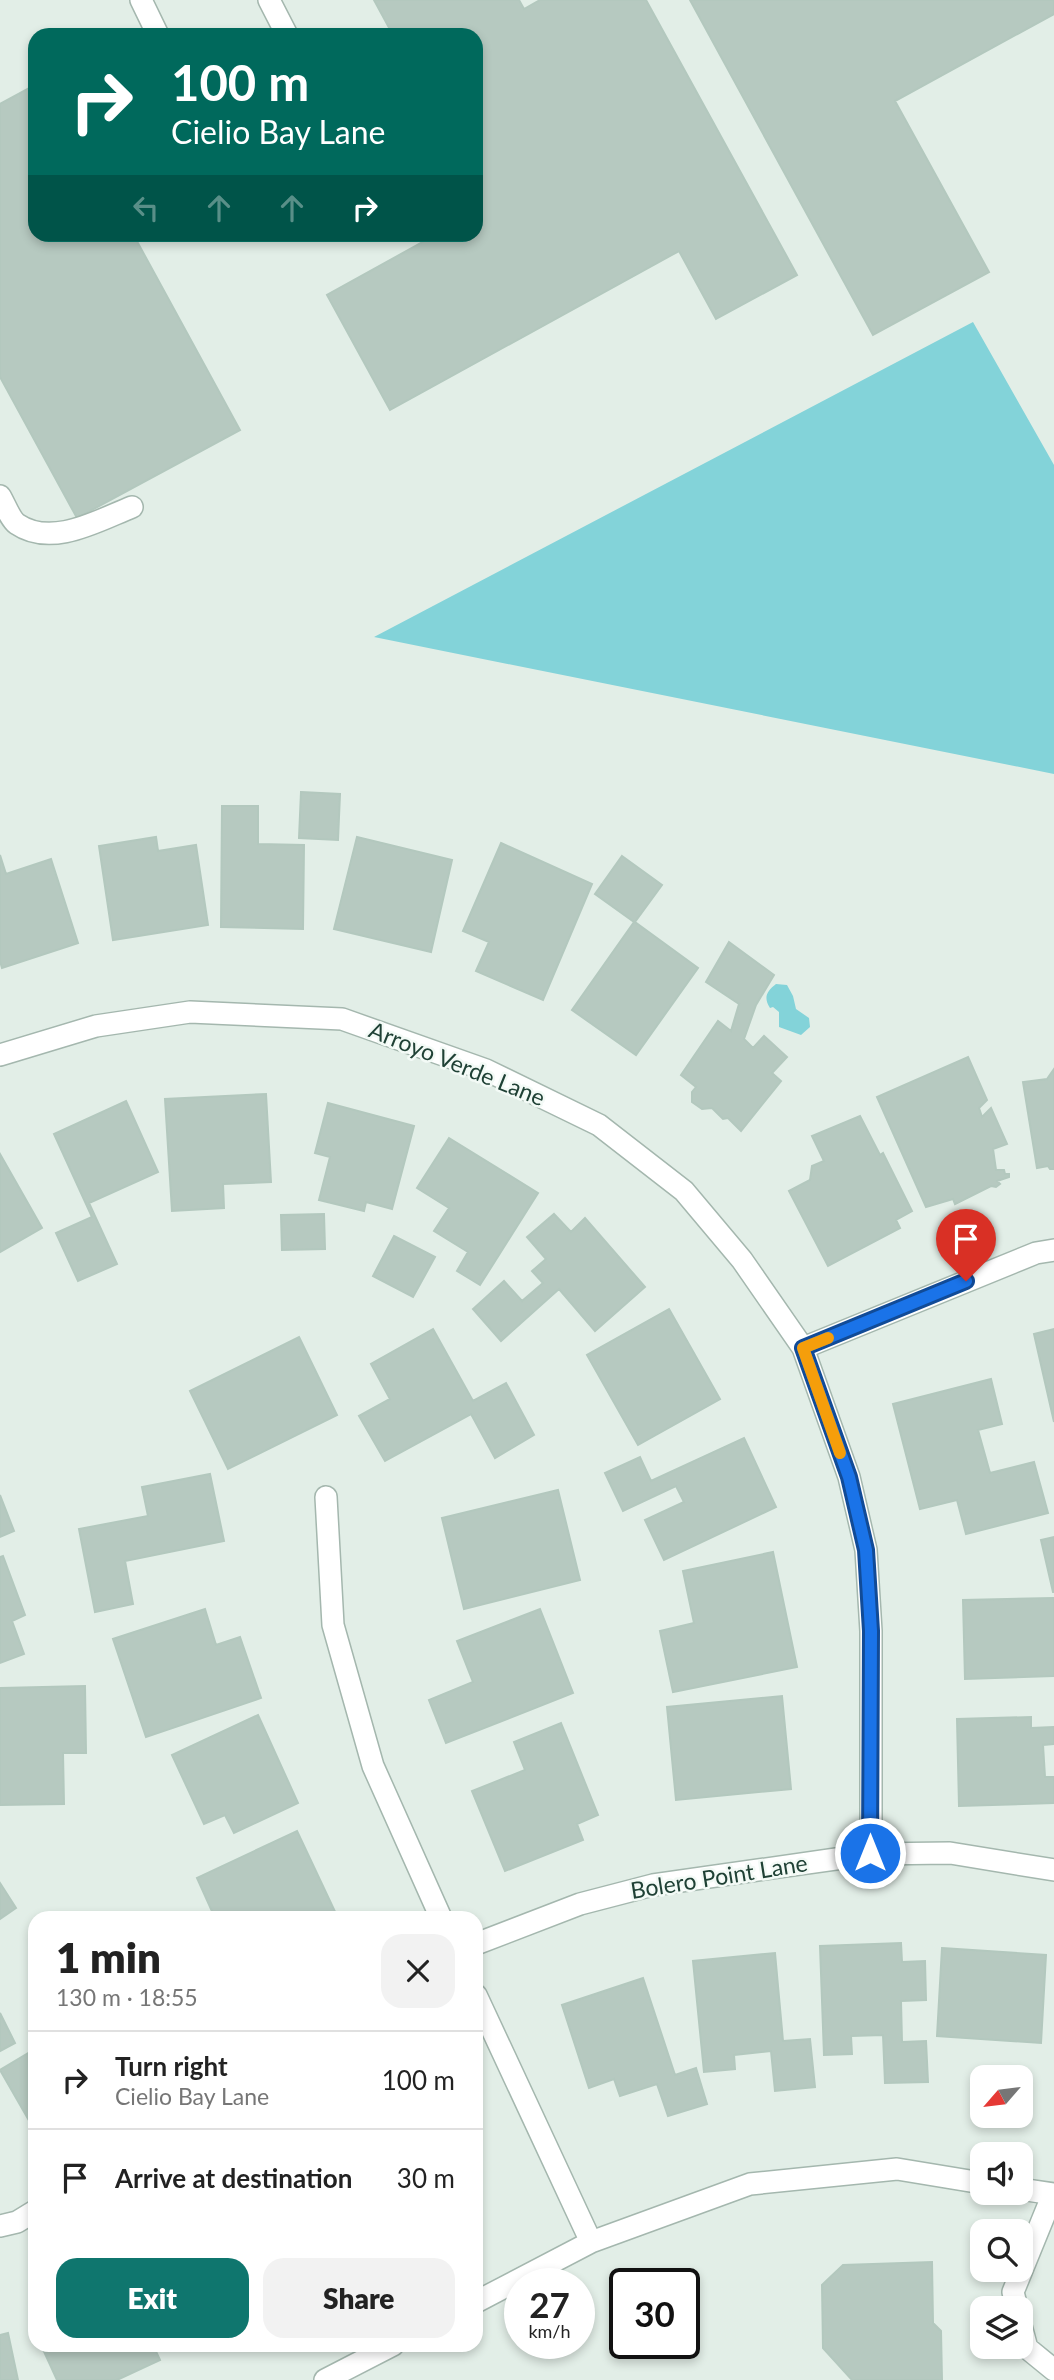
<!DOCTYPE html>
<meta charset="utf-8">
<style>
body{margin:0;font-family:Lato,sans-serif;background:#f2f2f2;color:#222;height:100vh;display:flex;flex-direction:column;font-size:26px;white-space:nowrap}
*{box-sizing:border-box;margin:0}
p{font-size:23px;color:#767676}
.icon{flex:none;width:38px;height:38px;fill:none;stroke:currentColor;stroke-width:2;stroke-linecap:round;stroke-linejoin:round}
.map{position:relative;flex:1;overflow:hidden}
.drawer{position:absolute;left:28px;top:1911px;width:455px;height:441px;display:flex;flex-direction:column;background:#fff;border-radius:21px;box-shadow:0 4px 10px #0003}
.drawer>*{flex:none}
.top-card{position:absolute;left:28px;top:28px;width:455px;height:214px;border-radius:21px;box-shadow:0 4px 10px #0003;background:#00695c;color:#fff;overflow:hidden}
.needle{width:46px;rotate:242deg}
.buttons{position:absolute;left:970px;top:2065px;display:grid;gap:14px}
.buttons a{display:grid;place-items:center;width:63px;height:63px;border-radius:14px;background:#fff;box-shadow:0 4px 10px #0003;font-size:35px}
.speed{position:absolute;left:504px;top:2268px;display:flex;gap:14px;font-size:35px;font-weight:700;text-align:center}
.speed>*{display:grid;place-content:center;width:91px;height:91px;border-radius:50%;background:#fff;box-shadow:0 4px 10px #0003;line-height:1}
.speed small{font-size:18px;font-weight:400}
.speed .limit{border:4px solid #111;border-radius:10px;background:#fff;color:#111}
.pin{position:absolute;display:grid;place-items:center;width:60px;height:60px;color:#fff;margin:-72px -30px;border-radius:50% 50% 50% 0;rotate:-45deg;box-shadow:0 0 7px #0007}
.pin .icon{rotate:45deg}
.me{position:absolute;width:77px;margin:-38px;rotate:0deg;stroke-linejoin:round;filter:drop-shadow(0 0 5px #0008)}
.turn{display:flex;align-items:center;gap:24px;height:147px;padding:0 28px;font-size:32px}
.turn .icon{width:91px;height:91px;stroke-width:2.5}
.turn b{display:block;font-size:49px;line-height:60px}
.lanes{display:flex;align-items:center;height:66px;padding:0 28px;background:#0003;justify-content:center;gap:35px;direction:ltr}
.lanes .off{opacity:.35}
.round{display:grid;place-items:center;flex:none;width:74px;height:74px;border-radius:21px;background:#f2f2f2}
.headline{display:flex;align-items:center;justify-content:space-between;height:119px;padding:0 28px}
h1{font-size:42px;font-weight:800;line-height:52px}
.primary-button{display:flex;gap:14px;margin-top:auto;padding:14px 28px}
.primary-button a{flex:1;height:80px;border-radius:21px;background:#0f766e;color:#fff;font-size:28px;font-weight:800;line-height:80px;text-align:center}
.primary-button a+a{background:#f2f2f2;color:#222}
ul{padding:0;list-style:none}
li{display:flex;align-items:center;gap:21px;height:98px;padding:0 28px;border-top:2px solid #e0e0e0}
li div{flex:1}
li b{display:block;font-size:26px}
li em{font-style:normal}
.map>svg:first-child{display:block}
.water{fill:#83d3d9}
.building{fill:#b6c9c0;stroke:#b3c8be;stroke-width:2}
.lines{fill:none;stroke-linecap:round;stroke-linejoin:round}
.minor-casing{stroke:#a4b7ae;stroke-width:24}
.minor{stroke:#fff;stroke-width:21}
.route-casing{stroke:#114b97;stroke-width:18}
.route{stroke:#1a73e8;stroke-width:12}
.slow{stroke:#f59e0b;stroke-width:12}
.labels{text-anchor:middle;stroke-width:5;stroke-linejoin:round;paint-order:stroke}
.street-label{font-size:23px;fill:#1f4135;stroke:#f3faf6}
</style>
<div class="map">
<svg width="1054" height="2380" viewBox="0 0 1054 2380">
<rect width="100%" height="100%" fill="#e2eee7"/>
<path class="water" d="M973 322 1054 465V774L374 637Z
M776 984 787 985 793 996 796 1009 809 1018 810 1027 801 1035 779 1027V1012L773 1007 770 1008C763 997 767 991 776 984Z"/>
<path class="building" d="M374 0H519L524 9 540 0H646L797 275 716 319 679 251 390 410 327 295 437 234H476V35H393Z
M690 0H1054V14L895 101 989 272 873 335Z
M35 85V234H133L240 430 77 518 0 377V104Z
M301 792 340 794 338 840 299 838Z
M222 806H258V844L304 845 303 929 221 927Z
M156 837 158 851 196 845 208 925 113 940 99 846Z
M357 837 452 860 431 952 334 929Z
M501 843 592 884 543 1000 476 971 489 942 463 931Z
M0 855 6 874 51 859 78 943 2 968 0 961Z
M622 856 662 885 635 922 698 968 636 1055 572 1010 634 922 595 894Z
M729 942 774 975 756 1005 744 1039 753 1048 764 1036 787 1057 772 1073 781 1081 741 1131 728 1118 723 1119 712 1108 702 1109 692 1102V1092L696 1087 681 1075 718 1021 731 1031 739 1004 706 982Z
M968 1057 987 1100 979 1108 982 1117 991 1108 1007 1144 993 1149 996 1170H1004L1005 1174H1009V1177L997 1181 1000 1184 996 1187 991 1186 955 1204 953 1199 926 1207 877 1097Z
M1054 1069V1169H1050L1048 1166 1037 1168 1023 1082 1047 1079Z
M266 1094 271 1182 223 1184 224 1208 172 1211 165 1099Z
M126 1101 158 1172 89 1203 117 1264 78 1281 56 1233 92 1217 54 1134Z
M328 1103 414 1126 392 1209 366 1202 364 1211 319 1200 330 1157 315 1153Z
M860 1116 880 1155 883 1153 912 1211 896 1220 900 1228 828 1266 789 1191 810 1180 812 1166 824 1161 812 1136Z
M449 1138 538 1193 480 1285 457 1271 468 1252 434 1231 449 1208 417 1188Z
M0 1154 42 1228 0 1252Z
M324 1214 325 1249 282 1250 281 1215Z
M554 1214 571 1232 585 1218 645 1287 595 1331 559 1289 501 1341 473 1309 504 1281 522 1301 543 1283 532 1271 546 1259 527 1237Z
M394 1236 435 1257 413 1297 373 1276Z
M669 1309 720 1399 638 1445 587 1355Z
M433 1329 473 1401 506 1383 534 1435 495 1458 471 1414 385 1461 359 1416 390 1399 371 1364Z
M1054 1329V1422L1034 1334Z
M299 1337 337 1415 228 1469 190 1391Z
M991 1379 1002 1424 978 1430 990 1473 1034 1462 1048 1513 966 1534 957 1500 920 1509 893 1404Z
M744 1438 776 1507 664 1560 645 1520 684 1502 676 1486 623 1511 605 1473 640 1457 651 1481Z
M210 1474 224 1541 125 1561 133 1604 95 1612 79 1529 148 1516 142 1487Z
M558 1490 580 1580 464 1609 442 1518Z
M0 1495 14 1531 0 1537Z
M1054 1537V1592H1053L1041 1540Z
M773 1552 797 1667 673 1692 660 1631 694 1623 683 1571Z
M3 1556 25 1615 12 1621 24 1654 0 1663V1557Z
M1054 1598V1676L965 1679 963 1600Z
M205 1609 216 1645 240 1637 261 1698 146 1737 113 1639Z
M540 1609 573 1693 446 1743 429 1700 473 1682 457 1641Z
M85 1686 86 1753H63L64 1804 0 1805V1688Z
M782 1696 791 1789 676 1800 667 1707Z
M258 1715 298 1803 234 1833 225 1815 204 1824 172 1755Z
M1031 1717V1728L1054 1727V1744L1043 1745 1045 1777H1054V1803L959 1806 957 1719Z
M561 1723 598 1815 577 1824 583 1840 505 1871 472 1791 525 1770 514 1742Z
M297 1831 338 1918H253L250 1912 237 1918H215L197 1878Z
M0 1883 16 1908 0 1919Z
M901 1943 902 1962 925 1961 926 2000 901 2001 902 2042 926 2041 928 2082 885 2083 883 2035 851 2036 852 2054 824 2055 820 1946Z
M942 1948 1046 1955 1041 2043 937 2036Z
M775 1953 783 2041 810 2039 815 2087 775 2091 771 2051 734 2055 735 2069 704 2072 693 1961Z
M643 1978 675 2075 696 2068 707 2104 668 2116 657 2084 620 2096 614 2079 589 2088 562 2005Z
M0 2013 15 2043 0 2051Z
M35 2049V2131L0 2070Z
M932 2262 933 2323 941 2331 942 2380H852L823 2348 822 2285 843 2265Z
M8 2333 18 2380H0V2335Z
M41 2345H153L160 2360 117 2380H57Z"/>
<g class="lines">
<defs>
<path id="minor" d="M141 0 158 35
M269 0 287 35
M0 496C5 504 10 519 17 524 52 548 99 520 132 507
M0 1055 96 1026 190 1012 342 1019 486 1070 599 1125 684 1191 742 1260 803 1348 849 1477 866 1550 871 1631V1854
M803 1348 1036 1253 1054 1250
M326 1497 333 1625 373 1766 441 1918
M476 1944 580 1904 653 1885 871 1854 950 1853 1054 1870
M476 1995 591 2242
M1020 2189 1054 2194
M0 2226 17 2222 35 2211
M476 2302 591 2242 750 2184 897 2169 982 2183
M1017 2308 1013 2292 1053 2194
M1020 2322 1027 2348 1054 2370
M325 2380 393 2345"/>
</defs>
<use href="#minor" class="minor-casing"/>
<use href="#minor" class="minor"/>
</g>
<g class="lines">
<defs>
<path id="route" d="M870 1853 871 1631 866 1550 849 1477 803 1348 966 1281"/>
</defs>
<use href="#route" class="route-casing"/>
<use href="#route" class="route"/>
<path class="slow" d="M828 1338 803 1348 840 1453"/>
</g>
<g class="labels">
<g class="street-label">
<text transform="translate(457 1064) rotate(22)" y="8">Arroyo Verde Lane</text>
<text transform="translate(719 1877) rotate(-9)" y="8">Bolero Point Lane</text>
</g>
</g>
</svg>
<div class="buttons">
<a><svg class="needle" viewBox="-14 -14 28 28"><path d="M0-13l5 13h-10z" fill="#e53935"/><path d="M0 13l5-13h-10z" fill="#767676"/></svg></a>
<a><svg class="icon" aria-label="sound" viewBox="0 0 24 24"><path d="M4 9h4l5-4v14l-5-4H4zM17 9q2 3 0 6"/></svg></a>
<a><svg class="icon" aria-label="search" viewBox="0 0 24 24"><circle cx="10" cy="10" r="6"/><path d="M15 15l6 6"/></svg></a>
<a><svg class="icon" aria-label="layers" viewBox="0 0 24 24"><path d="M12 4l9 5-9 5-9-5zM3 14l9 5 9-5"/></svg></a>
</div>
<div class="speed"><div>27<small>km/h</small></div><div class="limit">30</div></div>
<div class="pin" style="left:966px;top:1281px;background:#d93025"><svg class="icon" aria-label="arrive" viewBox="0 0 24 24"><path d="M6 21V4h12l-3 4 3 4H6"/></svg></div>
<svg class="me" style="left:870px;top:1853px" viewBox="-20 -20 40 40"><circle r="17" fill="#1a73e8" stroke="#fff" stroke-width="3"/><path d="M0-11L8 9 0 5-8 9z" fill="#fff"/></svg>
<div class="top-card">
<div class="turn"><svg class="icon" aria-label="right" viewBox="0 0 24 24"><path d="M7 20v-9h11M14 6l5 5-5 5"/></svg><div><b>100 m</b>Cielio Bay Lane</div></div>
<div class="lanes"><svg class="icon off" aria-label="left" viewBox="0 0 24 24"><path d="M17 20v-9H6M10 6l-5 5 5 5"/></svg><svg class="icon off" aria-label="ahead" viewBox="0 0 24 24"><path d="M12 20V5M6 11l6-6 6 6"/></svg><svg class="icon off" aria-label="ahead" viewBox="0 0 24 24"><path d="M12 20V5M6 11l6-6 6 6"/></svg><svg class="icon" aria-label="right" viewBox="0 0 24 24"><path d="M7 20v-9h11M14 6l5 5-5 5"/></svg></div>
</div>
<section class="drawer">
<div class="headline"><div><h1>1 min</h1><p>130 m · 18:55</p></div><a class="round"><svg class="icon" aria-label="close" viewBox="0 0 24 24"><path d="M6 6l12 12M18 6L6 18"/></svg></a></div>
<ul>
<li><svg class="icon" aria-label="right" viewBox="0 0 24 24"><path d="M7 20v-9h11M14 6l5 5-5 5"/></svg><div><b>Turn right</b><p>Cielio Bay Lane</p></div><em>100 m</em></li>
<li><svg class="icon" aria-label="arrive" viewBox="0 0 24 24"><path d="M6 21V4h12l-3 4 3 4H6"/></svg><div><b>Arrive at destination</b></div><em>30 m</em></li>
</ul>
<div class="primary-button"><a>Exit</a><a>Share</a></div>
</section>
</div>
